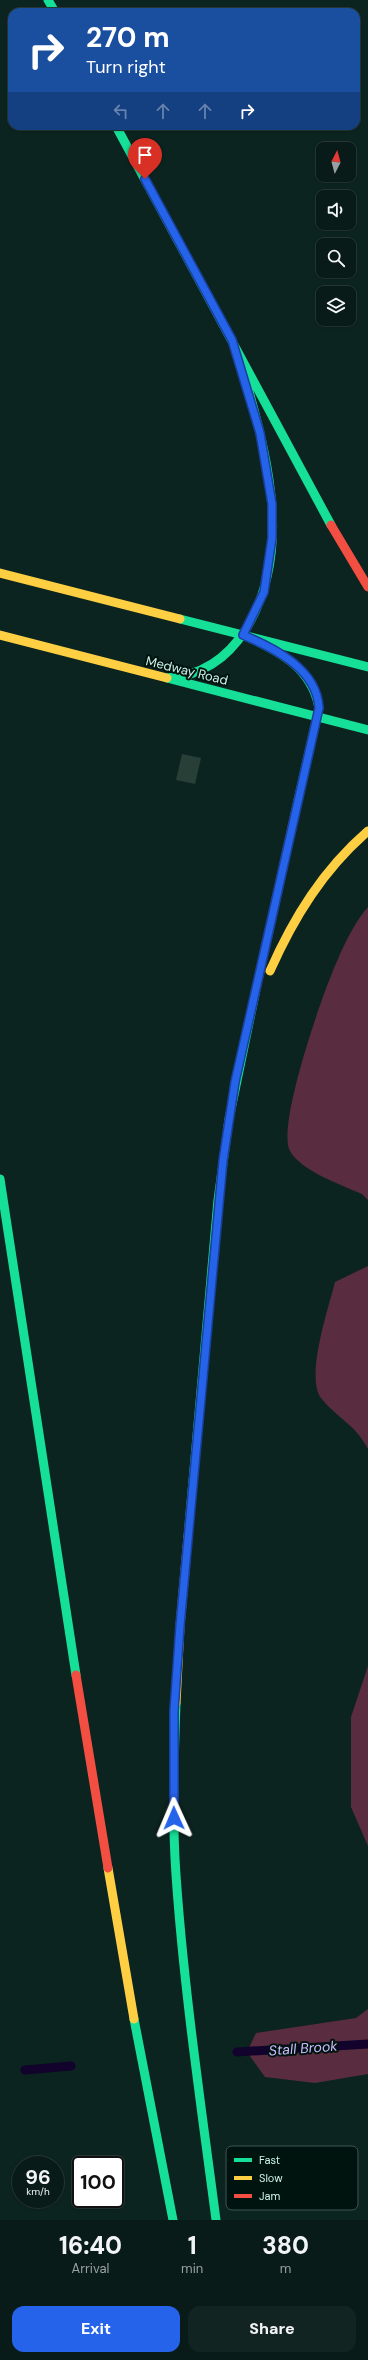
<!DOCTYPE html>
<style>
body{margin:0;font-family:"DM Sans",sans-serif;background:#122421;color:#f1f3f6;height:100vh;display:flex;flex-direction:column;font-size:15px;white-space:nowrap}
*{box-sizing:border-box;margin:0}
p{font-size:13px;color:#99a1a2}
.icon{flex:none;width:22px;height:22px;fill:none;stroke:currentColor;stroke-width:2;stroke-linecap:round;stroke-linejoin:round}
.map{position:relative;height:2220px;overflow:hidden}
.sheet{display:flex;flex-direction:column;background:#091b18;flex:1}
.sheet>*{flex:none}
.guide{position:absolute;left:8px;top:8px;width:352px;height:122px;border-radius:12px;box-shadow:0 1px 3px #0004,0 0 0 1px #293937;background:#1a4fa0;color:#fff;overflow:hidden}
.needle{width:26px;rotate:6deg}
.tools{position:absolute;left:316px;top:142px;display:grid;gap:8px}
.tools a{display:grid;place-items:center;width:40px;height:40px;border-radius:8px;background:#091b18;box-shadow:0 1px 3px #0004,0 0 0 1px #293937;font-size:20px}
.speed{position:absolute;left:12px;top:2156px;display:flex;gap:8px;font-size:20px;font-weight:700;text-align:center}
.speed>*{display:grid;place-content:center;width:52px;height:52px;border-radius:50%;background:#091b18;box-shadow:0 1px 3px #0004,0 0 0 1px #293937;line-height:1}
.speed small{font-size:10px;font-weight:400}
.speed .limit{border:2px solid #111;border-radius:6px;background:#fff;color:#111}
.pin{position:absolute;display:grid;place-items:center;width:34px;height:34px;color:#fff;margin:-41px -17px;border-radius:50% 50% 50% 0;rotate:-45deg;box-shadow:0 0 4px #0007}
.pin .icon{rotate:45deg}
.me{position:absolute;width:44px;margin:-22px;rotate:359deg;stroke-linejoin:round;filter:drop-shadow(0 0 3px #0008)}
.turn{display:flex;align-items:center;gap:14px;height:84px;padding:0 12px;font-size:18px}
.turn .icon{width:52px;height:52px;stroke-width:2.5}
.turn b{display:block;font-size:28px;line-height:34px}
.lanes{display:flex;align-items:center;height:38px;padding:0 12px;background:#0003;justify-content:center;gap:20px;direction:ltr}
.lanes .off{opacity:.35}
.eta{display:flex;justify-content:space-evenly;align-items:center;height:68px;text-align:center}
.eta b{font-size:24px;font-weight:800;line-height:28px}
.cta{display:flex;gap:8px;margin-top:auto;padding:8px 12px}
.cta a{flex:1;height:46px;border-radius:12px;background:#2563eb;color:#fff;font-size:16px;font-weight:800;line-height:46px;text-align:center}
.cta a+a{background:#122421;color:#f1f3f6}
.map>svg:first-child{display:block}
.green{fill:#5a2c3f}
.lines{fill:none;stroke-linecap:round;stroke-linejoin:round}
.stream{stroke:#12032d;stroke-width:9}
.building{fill:#283f38}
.fast{stroke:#16e098;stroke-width:9}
.slow{stroke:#ffcf43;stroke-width:9}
.jam{stroke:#f24e42;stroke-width:9}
.route-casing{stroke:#184099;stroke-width:10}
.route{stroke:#2563eb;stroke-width:7}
.labels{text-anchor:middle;stroke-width:4;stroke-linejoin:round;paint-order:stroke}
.street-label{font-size:13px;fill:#cdf2e7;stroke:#00140f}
.water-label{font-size:14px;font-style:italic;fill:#cdbaff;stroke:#00140f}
.key{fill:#00140f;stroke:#3e5750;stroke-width:1}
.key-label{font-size:11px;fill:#cdf2e7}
</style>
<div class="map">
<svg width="368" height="2220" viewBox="0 0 368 2220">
<rect width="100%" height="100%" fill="#0c2420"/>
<path class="green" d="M368 907V1200L362 1194C342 1185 301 1171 290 1151 276 1126 324 989 338 959 344 944 357 919 368 907Z
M368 1266V1449C356 1425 336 1417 321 1398 305 1376 329 1307 335 1282Z
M368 1666V1846L351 1807V1717Z
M368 2009V2074L315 2083 265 2077 247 2052 256 2033 356 2018Z"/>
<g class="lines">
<path class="stream" d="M237 2052 368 2044
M25 2070 71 2066"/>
</g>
<path class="building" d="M182 754 201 758 195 784 176 780Z"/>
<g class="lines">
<path class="fast" d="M48 0 55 12
M116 126 331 525
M180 619 368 667
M243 635C278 650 312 668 319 708L295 814
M167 678 368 730
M167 678C202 676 227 659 246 629 291 555 270 466 248 388
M0 1179 76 1675
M188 1537 218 1200 229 1119 255 994
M176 1703C174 1760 172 1818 176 1875 184 1990 201 2105 216 2220
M134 2019 173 2220"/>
<path class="slow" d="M0 573 180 619
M0 635 167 678
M270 971C294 917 323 870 368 831
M176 1703 180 1626 188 1537
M108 1868 134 2019"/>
<path class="jam" d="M331 525 368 587
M255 994 295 814
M76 1675 108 1868"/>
</g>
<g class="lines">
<defs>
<path id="route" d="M145 179 232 340 260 433 272 504V538L264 592 243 635C274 648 317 669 319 708L235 1082 223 1161 180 1626 174 1711V1818"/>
</defs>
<use href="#route" class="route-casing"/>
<use href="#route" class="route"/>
</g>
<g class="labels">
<g class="street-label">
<text transform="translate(187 670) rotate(14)" y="5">Medway Road</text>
</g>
<g class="water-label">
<text transform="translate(303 2048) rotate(-4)" y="5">Stall Brook</text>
</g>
</g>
<rect x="226" y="2146" width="132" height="64" rx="6" class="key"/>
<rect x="234" y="2158" width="18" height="4" fill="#16e098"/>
<rect x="234" y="2176" width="18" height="4" fill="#ffcf43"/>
<rect x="234" y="2194" width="18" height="4" fill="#f24e42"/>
<g class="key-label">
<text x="259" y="2164">Fast</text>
<text x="259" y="2182">Slow</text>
<text x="259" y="2200">Jam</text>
</g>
</svg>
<div class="tools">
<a><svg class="needle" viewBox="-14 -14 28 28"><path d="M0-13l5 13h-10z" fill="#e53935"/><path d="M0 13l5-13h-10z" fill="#99a1a2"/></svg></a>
<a><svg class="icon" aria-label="sound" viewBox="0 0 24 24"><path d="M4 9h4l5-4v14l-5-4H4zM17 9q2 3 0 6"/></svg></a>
<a><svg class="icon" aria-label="search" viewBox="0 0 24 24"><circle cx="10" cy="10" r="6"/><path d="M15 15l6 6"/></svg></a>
<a><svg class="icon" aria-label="layers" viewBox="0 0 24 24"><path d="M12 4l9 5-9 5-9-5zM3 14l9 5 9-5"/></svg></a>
</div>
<div class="speed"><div>96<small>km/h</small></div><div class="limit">100</div></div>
<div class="pin" style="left:145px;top:179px;background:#d93025"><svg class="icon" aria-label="arrive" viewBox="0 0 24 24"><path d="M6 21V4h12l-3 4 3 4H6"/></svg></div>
<svg class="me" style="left:174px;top:1818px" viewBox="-20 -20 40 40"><path d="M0-17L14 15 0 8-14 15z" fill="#2563eb" stroke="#fff" stroke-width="4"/></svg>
<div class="guide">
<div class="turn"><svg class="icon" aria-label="right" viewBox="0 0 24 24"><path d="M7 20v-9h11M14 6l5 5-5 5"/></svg><div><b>270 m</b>Turn right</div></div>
<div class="lanes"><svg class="icon off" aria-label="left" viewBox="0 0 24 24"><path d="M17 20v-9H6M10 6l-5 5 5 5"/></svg><svg class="icon off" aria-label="ahead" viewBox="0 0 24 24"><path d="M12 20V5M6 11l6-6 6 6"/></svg><svg class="icon off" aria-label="ahead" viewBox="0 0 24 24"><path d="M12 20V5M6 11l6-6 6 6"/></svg><svg class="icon" aria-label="right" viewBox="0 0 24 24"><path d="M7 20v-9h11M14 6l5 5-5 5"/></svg></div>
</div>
</div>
<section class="sheet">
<div class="eta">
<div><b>16:40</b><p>Arrival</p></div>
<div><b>1</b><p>min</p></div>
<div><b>380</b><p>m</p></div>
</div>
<div class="cta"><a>Exit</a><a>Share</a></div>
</section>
